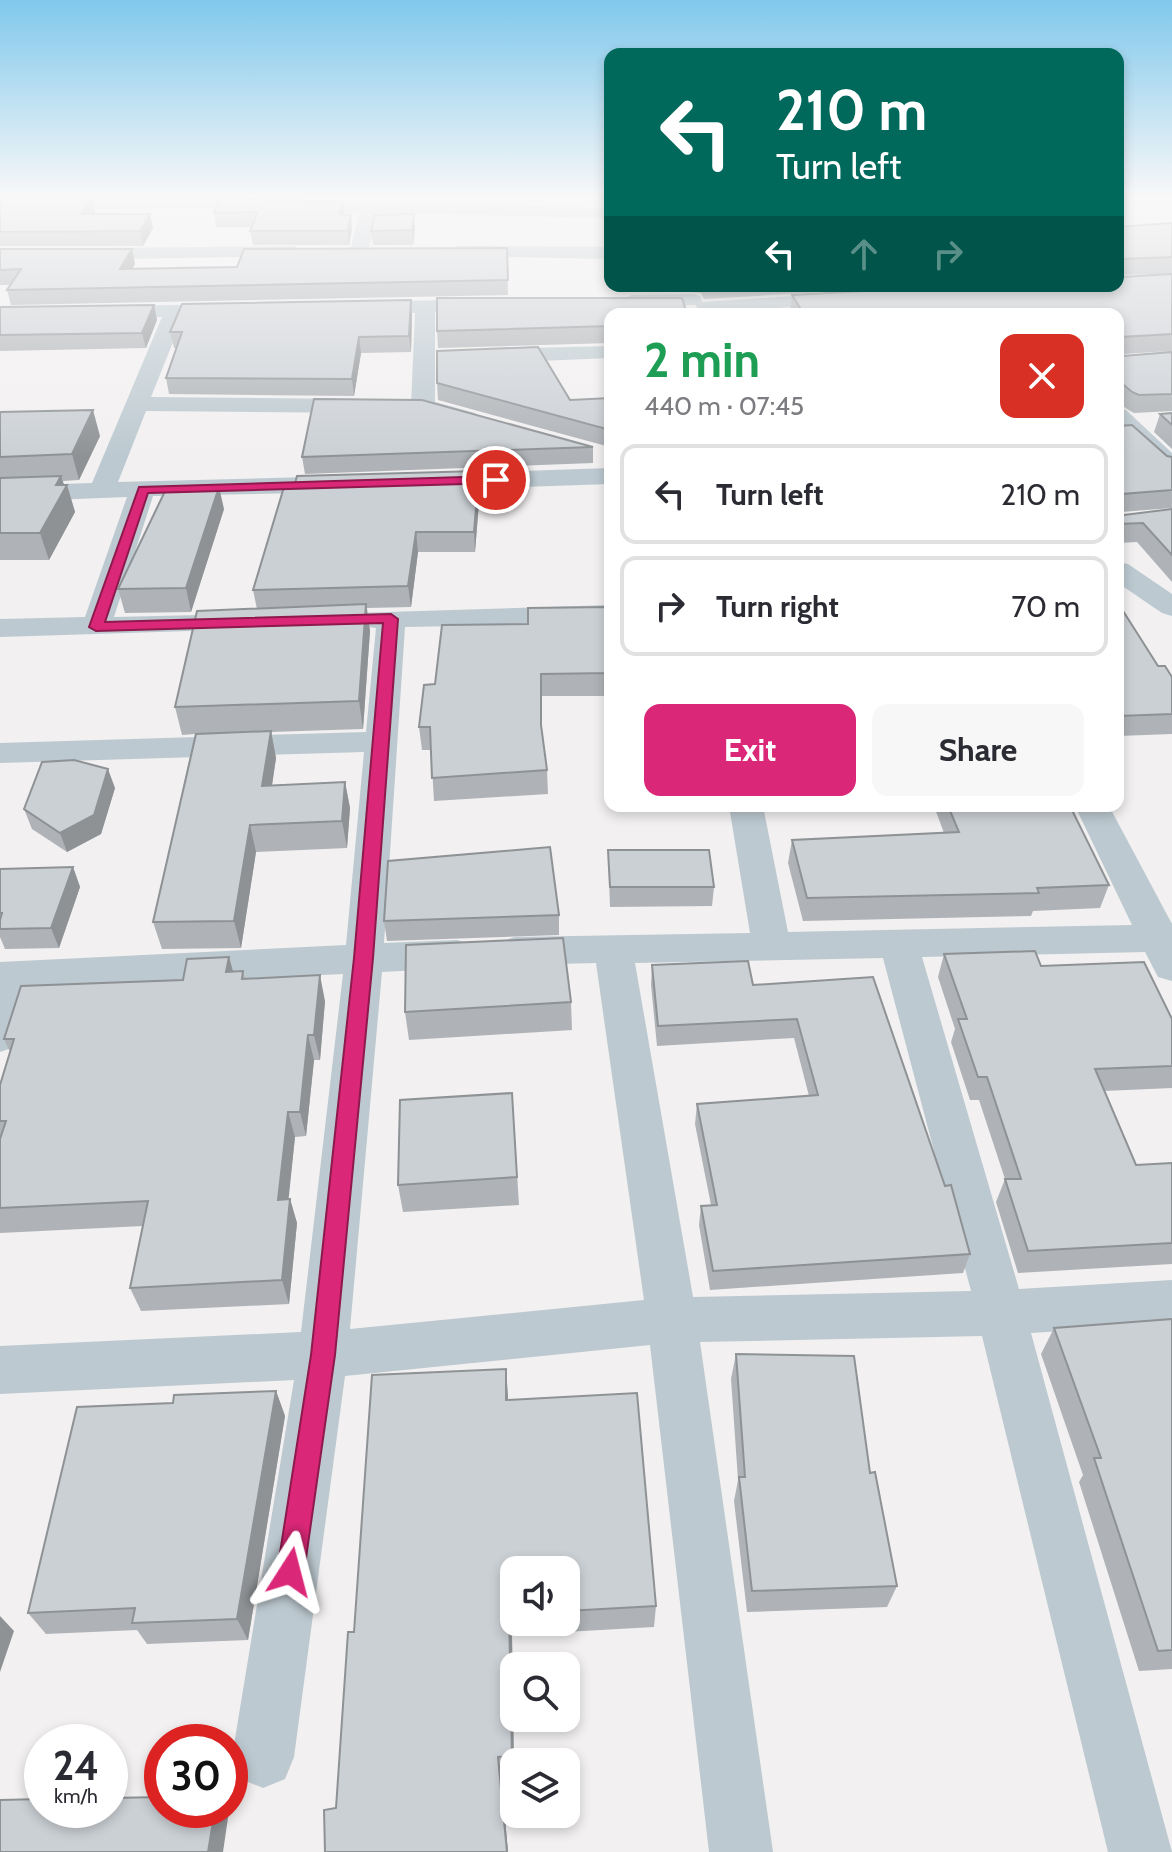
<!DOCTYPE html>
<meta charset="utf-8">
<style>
body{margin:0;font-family:Cabin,sans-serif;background:#f7f7f7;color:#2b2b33;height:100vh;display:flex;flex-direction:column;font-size:30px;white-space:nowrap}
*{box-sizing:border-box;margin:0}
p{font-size:26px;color:#7c7c81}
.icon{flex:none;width:44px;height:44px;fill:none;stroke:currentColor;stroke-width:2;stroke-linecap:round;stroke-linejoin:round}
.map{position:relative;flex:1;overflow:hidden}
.drawer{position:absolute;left:604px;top:308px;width:520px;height:504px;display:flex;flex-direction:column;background:#fff;border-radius:16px;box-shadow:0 4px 12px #0003}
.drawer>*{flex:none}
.banner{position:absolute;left:604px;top:48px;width:520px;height:244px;border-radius:16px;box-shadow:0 4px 12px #0003;background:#00695c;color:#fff;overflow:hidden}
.buttons{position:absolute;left:500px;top:1556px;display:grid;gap:16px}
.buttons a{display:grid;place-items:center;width:80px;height:80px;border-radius:16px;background:#fff;box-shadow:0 4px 12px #0003;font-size:40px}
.speed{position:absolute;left:24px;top:1724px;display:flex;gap:16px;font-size:40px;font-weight:700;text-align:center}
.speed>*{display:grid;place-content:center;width:104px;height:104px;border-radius:50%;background:#fff;box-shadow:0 4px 12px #0003;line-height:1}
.speed small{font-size:20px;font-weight:400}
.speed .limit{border:12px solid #d22;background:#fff;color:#111}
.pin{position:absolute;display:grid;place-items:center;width:68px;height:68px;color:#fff;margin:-34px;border:4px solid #fff;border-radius:50%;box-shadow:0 2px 8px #0007}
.me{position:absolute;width:88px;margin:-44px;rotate:9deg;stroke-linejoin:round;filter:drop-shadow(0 0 6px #0008)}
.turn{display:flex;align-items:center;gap:28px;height:168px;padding:0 40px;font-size:36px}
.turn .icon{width:104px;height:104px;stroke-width:2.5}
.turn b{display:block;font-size:56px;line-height:68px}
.lanes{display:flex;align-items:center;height:76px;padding:0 40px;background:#0003;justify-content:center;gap:40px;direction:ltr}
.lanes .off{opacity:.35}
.round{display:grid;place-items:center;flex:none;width:84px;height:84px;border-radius:16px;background:#f7f7f7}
.summary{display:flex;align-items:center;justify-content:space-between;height:136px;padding:0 40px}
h1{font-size:48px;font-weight:800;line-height:60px;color:#1e9e55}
.action{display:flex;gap:16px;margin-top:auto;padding:16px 40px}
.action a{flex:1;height:92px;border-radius:16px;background:#db2777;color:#fff;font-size:32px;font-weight:800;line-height:92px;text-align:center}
.action a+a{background:#f7f7f7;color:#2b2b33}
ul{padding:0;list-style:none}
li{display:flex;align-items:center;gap:24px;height:100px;margin:0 16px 12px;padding:0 24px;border:4px solid #e1e1e2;border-radius:16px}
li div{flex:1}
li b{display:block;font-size:30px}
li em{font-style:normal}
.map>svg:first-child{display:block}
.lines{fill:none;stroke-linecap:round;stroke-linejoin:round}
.minor{fill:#bcc9d0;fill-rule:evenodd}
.wall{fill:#afb3b7;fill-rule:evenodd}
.shaded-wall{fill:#8e9295}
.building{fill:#cbd0d5;stroke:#8e9295;stroke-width:2}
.route{fill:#db2777;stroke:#8e194d;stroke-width:2}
</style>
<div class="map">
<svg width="1172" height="1852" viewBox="0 0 1172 1852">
<rect width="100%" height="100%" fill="#f2f0f0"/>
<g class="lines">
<path class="minor" d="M209 198 610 208V218L377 213 368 252 359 258 350 252 359 213 197 208 0 210V200Z
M295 246 304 252 302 256 0 261V249Z
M457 246 610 247V259L450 256 448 252Z
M844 293 851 295 854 299 851 303 705 313 698 311 696 305 631 307 621 301 631 295 693 294 700 296 702 302Z
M489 299 499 305 496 309 435 312V402L475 413 479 418 467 425 415 411 411 406 415 313 359 314 349 308 359 302Z
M229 304 239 310 236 314 183 317 151 397 365 399 377 406 365 413 146 411 118 482 347 476 360 484 347 492 153 496 114 617 243 614 253 617 258 623 253 629 0 637V619L85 617 127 497 0 502V486L92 483 162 317 0 320V308Z
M610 346V358L491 363 480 356 491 349Z
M1118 408 1126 410 1172 453V474L1163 472 1118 428Z
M610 468V484L429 490 416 482 429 474Z
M1118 562 1128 564 1172 594V616L1162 613 1118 583Z
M610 605V623L405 627 384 943 457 940 471 944 476 954 471 964 457 968 382 972 350 1329 644 1300 596 963 515 965 501 961 496 951 501 941 515 937 750 933 729 806H763L788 932 1132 925 1075 806H1109L1172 924V981L1158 977 1145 952 922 957 1019 1289 1172 1280V1324L1031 1333 1172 1852H1108L982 1336 700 1342 773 1852H709L650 1345 345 1376 294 1757 285 1779 263 1788 241 1779 232 1757 294 1380 0 1394V1346L301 1332 343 974 36 989 15 1047 0 1052V962L346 945 364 752 0 763V743L366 732 376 628 355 625 350 619 355 613ZM883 958 971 1291 693 1297 635 963Z"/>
</g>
<path class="wall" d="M92 198 95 212 94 214 153 228 143 246H0V202Z
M343 202 344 215 352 229 349 245H253L250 231 252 227H216L214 213Z
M1172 223V274L1119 275 1122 277 1172 274V411L1134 413 1127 409 1118 402V314H792L790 311 792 295 1118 286V227ZM1172 351 1123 356V354Z
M415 228 413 245H373L371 231Z
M507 248 508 295 11 305 7 290 10 285H0V249L135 264 132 269 237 267Z
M679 286H924L704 299 701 293 682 291Z
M154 305 157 320 146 348 0 351V307Z
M610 314V343L438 348 437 331Z
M412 315 411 352 361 353 354 396 169 394 166 378 176 348H174L170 332Z
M437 383 570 400 610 398V447L438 400Z
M0 412 100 436 79 480 63 481 64 485H67L75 512 49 560H0Z
M1172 413V449L1154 432 1160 414Z
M1118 426 1167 456 1172 457V582L1137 542 1118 543ZM1172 508V509L1124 515 1121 512Z
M593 447V463L305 474 302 457Z
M480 490 475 552H418L411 607 367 608 370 631 363 729 271 732 276 758 272 785 345 782 350 808 347 848 256 852 241 948 162 949 153 922 195 734 182 735 175 707 257 609 253 590Z
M224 509 191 612 125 613 118 589Z
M1118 603 1158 666 1172 677V734L1118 736Z
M610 607V696H542V731L547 770 548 794 434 801 431 750H422L419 727 435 684 528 624Z
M115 788 101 834 67 852 32 829 24 809Z
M934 806H1070L1109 885 1100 908 1033 911 1031 916 803 921 788 863 792 840 944 833Z
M608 850 714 887 712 906 610 907Z
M73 867 80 887 59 948 5 949 0 937V869Z
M559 915V935L387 941 384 921Z
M944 954 1041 966 1172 1019V1088L1104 1091 1136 1165 1172 1163V1264L1018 1273 996 1202 1005 1179 979 1100H970L951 1042 955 1029 938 977Z
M229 957 233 972 243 971 245 979 325 1001 320 1060H314L306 1136 295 1137 288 1199H290L297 1223 289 1304 141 1311 130 1288 143 1226 0 1233V1085L10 1052 4 1039 183 980Z
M652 965 753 985 873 977 945 1186 970 1254 963 1273 710 1290 699 1225 701 1206 711 1205 695 1124 697 1104 809 1096 794 1038 657 1046 651 985Z
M571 1002 572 1030 409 1040 405 1012Z
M512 1093 519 1205 403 1212 398 1185Z
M1172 1319V1669L1139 1671 1079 1482 1083 1475 1041 1354 1054 1328Z
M736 1354 870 1473 897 1586 887 1607 747 1612 734 1501 738 1480 731 1379Z
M276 1391 285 1416 248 1640 147 1644 137 1630 46 1634 28 1613 173 1403Z
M508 1400 656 1606 654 1627 512 1635 514 1773 501 1774 508 1852H325L336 1808 354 1632ZM514 1570H566V1622H514Z"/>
<path class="shaded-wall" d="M92 198 95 212 85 229 81 214Z
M343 202 344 216 339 214Z
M150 214 153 228 143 246 140 231Z
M414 214 415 228 413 245 412 230Z
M351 215 352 229 349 245 347 231Z
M132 249 135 264 124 284 120 269Z
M411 300 412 315 411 352 409 336Z
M154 305 157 320 146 348 142 333Z
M359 337 361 353 354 396 352 379Z
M93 410 100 436 79 480 72 454Z
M479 471 480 490 475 552 474 532Z
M61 476 65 488 67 485 75 512 49 560 40 533 56 485Z
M219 487 224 509 191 612 186 588Z
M416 532 418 552 411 607 408 586Z
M366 604 370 631 363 729 359 701Z
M271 731 276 758 268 812 262 786Z
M108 769 115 788 101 834 67 852 60 833Z
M345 782 350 808 347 848 342 821Z
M250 825 256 852 241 948 234 921Z
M73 867 80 887 59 948 51 928Z
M229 957 236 982 226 972Z
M320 975 325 1001 320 1060 314 1035Z
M308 1035 314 1060 306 1136 300 1112Z
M288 1112 295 1137 286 1224 278 1200Z
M290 1199 297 1223 289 1304 282 1280Z
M506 1369 508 1395V1425L506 1400Z
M276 1391 285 1416 248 1640 237 1619Z
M509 1614 512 1635 514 1770 512 1756Z
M0 1616 14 1631 0 1672Z
M498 1757 501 1774 508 1852H507Z
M215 1810 229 1811 223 1852H208Z"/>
<path class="building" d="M92 198 81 214H150L140 231 0 232V202L2 199Z
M221 198 343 202 339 214 351 215 347 231H250L258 212 214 213Z
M414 214 412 230 371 231 375 215Z
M1172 223V257L1122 259 1118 268V227Z
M507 248 508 280 7 290 21 269 0 270V249H132L120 269 237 267 244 249Z
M1118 274 1122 277 1172 274V334L1121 337 1123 356 1172 352V394L1139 395 1132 392 1118 380V314H804L792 295 956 286H1118Z
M437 298H682L687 314H610V326L437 331Z
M411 300 409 336 359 337 352 379 166 378 182 332H170L182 304Z
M154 305 142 333 0 335V307Z
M538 347 570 400 610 398V430L437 383V351Z
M314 399 422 400 593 447 302 457Z
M93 410 72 454 0 457V412Z
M1172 413V425L1160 414Z
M1132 425 1167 456 1172 457V490L1122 494 1121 512 1124 515 1172 509V555L1143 523 1118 524V426Z
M479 471 474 532H416L408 586 253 590 284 487H294L297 476Z
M61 476 56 485H67L40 533H0V478Z
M167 487H219L186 588 118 589Z
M1118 603 1158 666H1165L1172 677V714L1118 716Z
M366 604 359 701 175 707 197 611Z
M610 607V673L541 674V725L547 770 432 778 430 727H419L424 685 435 684 442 625 528 624V608Z
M271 731 262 786 345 782 342 821 250 825 234 921 153 922 196 734Z
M74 760 108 769 94 815 60 833 24 809 42 762Z
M948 806H1070L1109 885 1037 888 1039 893 807 898 792 840 959 832Z
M550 847 559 915 384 921 388 861Z
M608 850H709L714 887H610Z
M73 867 51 928 0 929V920L2 913H0V869Z
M563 938 571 1002 405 1012 406 945Z
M1035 951 1041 966 1144 962 1172 1019V1066L1095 1069 1136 1165 1172 1163V1243L1028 1251 1005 1179H1021L987 1077H978L958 1019H967L944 954Z
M229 957 226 972 243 971 242 979 320 975 314 1035H308L300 1112H288L278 1200 290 1199 282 1280 130 1288 148 1201 0 1208V1139L6 1121H0V1085L14 1039H4L21 986 183 980 187 959Z
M748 961 753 985 873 977 945 1186 951 1185 970 1254 713 1271 701 1206 717 1205 697 1104 818 1095 797 1019 658 1026 652 965Z
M512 1093 517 1177 398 1185 400 1100Z
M1172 1319V1650L1158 1651 1094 1458H1101L1054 1328Z
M736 1354 854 1356 870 1473 875 1472 897 1586 752 1591 739 1477H745Z
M506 1369V1400L637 1393 656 1606 566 1611V1570H514V1614H509L512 1756 498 1757 507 1852H325L324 1810 336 1808 348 1632H354L372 1375Z
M276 1391 237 1619 132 1623 135 1608 28 1613 77 1407 173 1403 174 1395Z
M162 1797V1810H215L208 1852H0V1800L42 1799V1810H110V1798Z"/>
<linearGradient id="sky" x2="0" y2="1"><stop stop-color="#80c8ec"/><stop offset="0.43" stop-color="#f9f8f8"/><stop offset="1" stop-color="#f9f8f8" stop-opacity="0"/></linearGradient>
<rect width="1172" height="457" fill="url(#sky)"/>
<path class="route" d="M496 476 502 480 500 483 148 493 105 622 391 614 398 619 373 958 335 1355 304 1572 300 1581 290 1585 281 1581 277 1572 311 1355 354 958 383 623 96 631 89 627 139 487Z"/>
</svg>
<div class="buttons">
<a><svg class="icon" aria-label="sound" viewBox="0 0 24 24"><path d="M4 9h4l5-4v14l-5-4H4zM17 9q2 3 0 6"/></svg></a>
<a><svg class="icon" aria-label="search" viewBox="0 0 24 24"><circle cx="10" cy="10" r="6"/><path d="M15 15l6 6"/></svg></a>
<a><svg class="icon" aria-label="layers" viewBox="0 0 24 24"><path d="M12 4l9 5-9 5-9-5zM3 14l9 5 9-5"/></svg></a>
</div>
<div class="speed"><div>24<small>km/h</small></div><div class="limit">30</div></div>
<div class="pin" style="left:496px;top:480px;background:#d93025"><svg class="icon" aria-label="arrive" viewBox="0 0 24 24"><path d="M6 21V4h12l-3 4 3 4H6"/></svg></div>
<svg class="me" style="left:290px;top:1572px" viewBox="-20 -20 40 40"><path d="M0-17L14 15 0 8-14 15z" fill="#db2777" stroke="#fff" stroke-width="4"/></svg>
<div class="banner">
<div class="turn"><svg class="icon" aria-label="left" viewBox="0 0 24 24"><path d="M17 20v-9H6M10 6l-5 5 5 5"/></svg><div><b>210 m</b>Turn left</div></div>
<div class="lanes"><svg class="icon" aria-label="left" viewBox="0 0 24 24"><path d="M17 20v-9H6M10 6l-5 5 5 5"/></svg><svg class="icon off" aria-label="ahead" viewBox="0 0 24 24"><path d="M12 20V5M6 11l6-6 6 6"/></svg><svg class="icon off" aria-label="right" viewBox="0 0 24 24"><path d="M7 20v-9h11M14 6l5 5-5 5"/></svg></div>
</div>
<section class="drawer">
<div class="summary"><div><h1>2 min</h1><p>440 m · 07:45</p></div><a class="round" style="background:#d93025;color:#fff"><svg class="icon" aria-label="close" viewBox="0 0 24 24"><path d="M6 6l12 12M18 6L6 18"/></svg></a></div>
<ul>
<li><svg class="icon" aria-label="left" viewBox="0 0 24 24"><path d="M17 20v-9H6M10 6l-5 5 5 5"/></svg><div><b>Turn left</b></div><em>210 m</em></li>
<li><svg class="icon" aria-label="right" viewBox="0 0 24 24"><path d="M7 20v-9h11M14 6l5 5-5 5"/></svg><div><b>Turn right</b></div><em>70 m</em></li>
</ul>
<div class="action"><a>Exit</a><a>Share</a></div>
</section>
</div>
